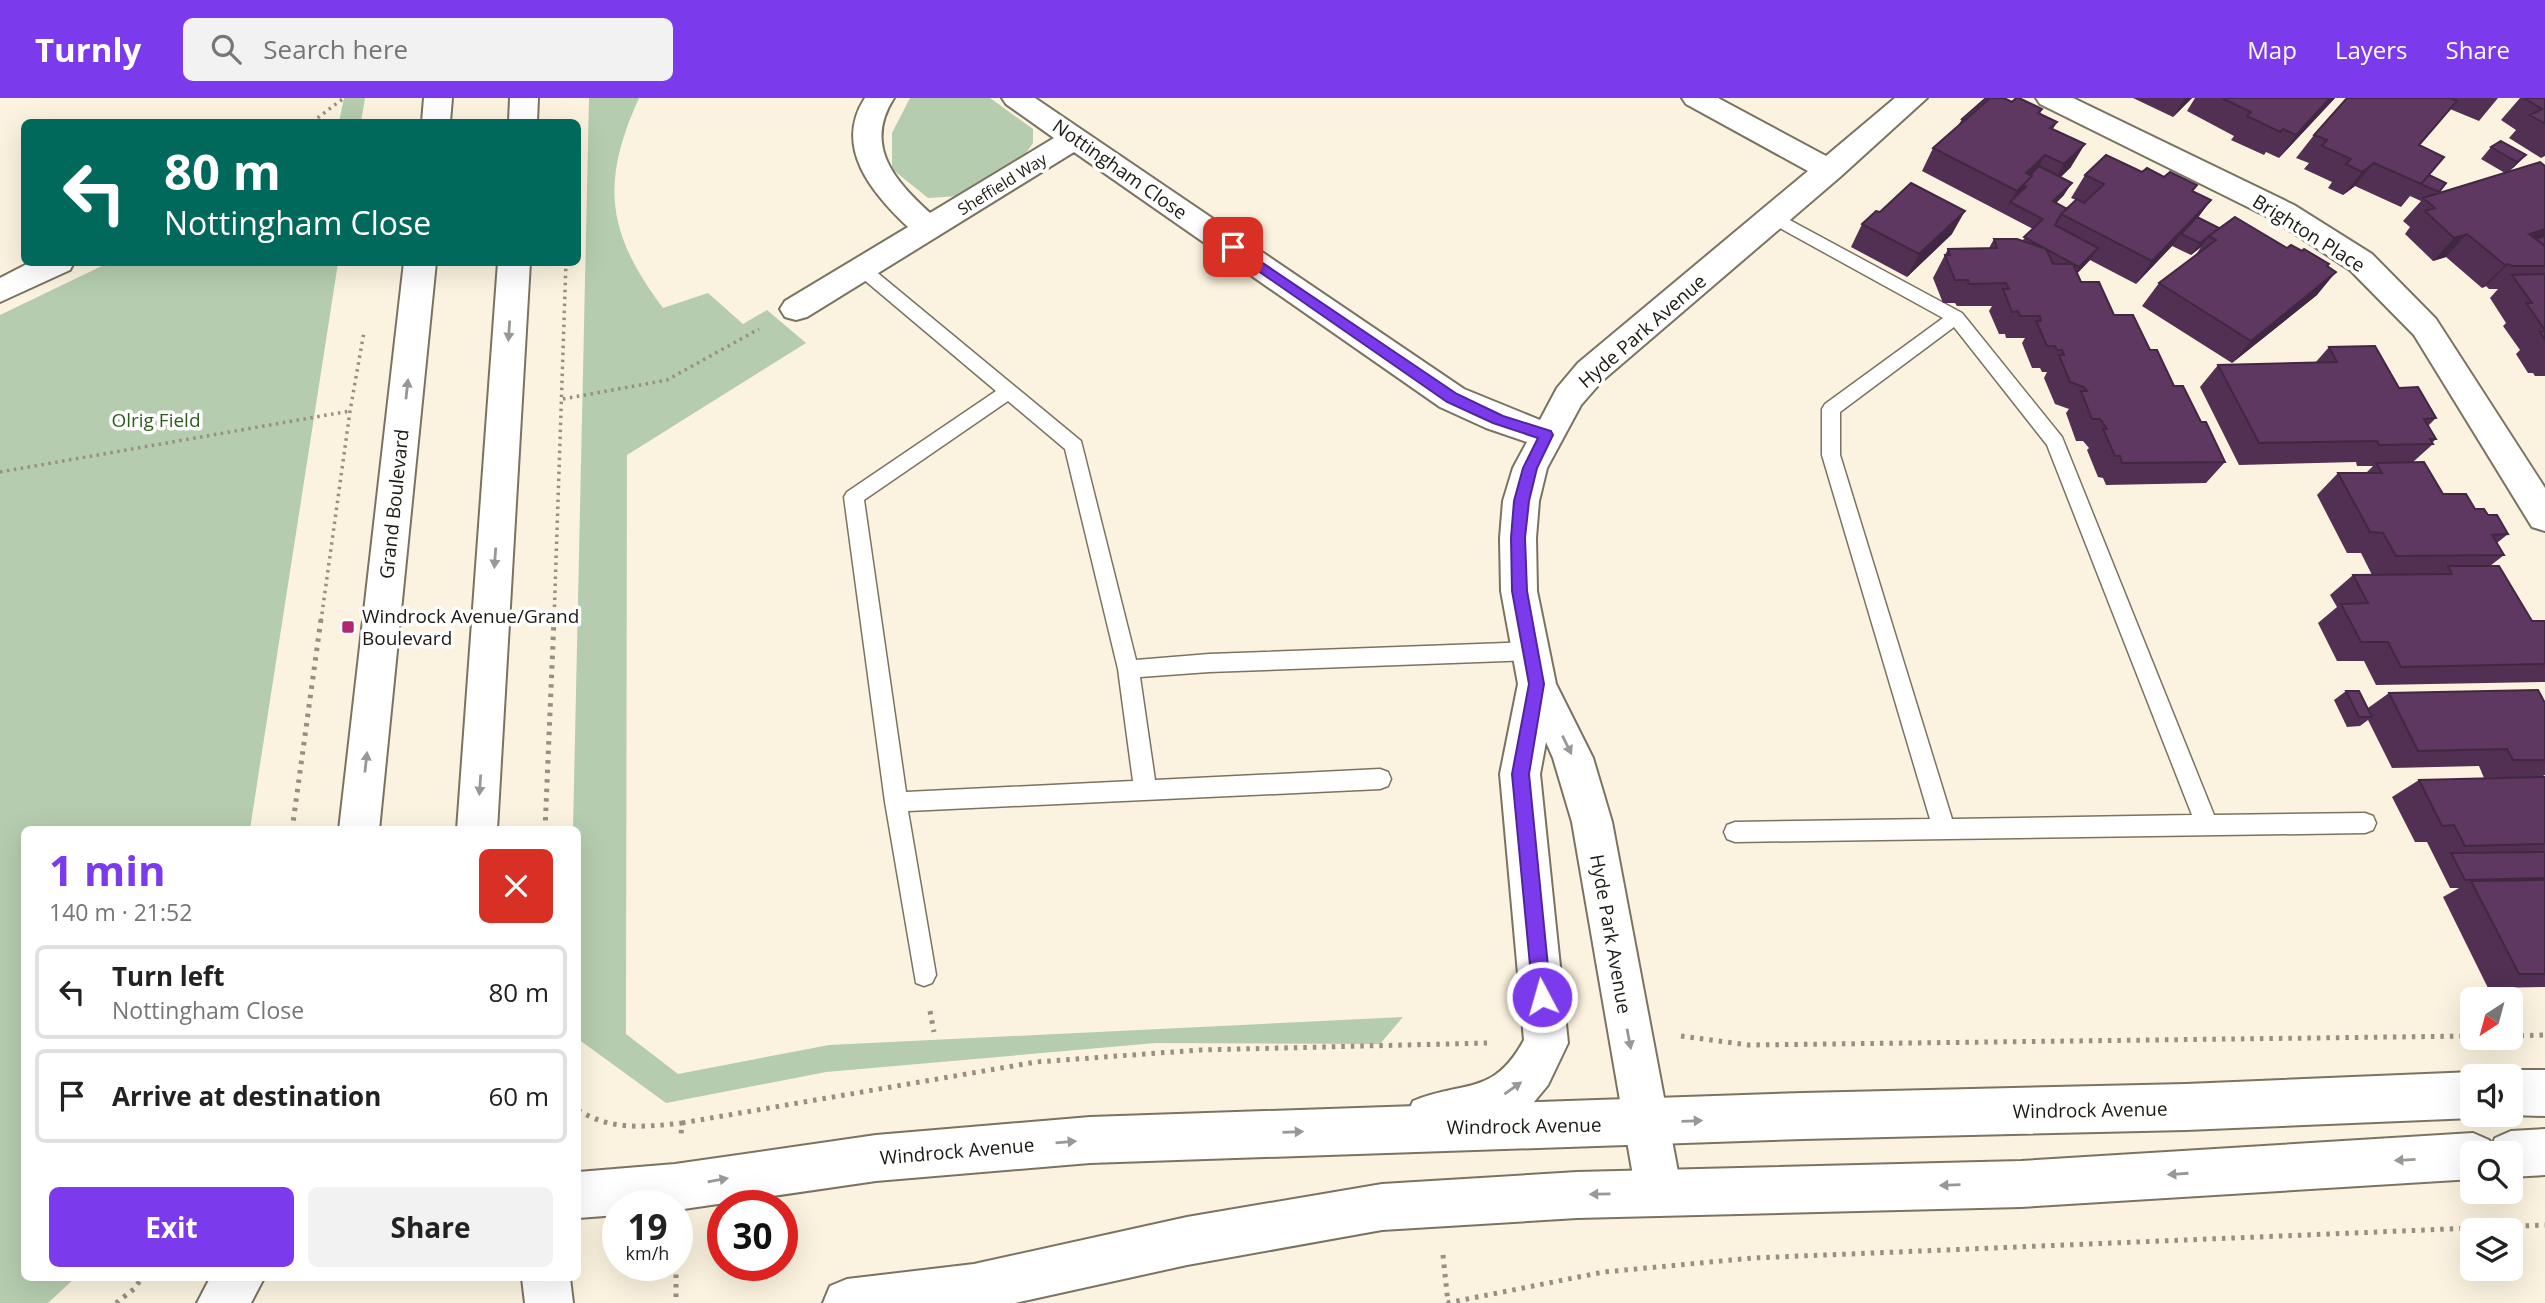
<!DOCTYPE html>
<meta charset="utf-8">
<style>
body{margin:0;font-family:"Open Sans",sans-serif;background:#f2f2f2;color:#222;height:100vh;display:flex;flex-direction:column;font-size:26px;white-space:nowrap}
*{box-sizing:border-box;margin:0}
p{font-size:23px;color:#767676}
.icon{flex:none;width:38px;height:38px;fill:none;stroke:currentColor;stroke-width:2;stroke-linecap:round;stroke-linejoin:round}
.map{position:relative;flex:1;overflow:hidden}
.drawer{position:absolute;left:21px;top:728px;width:560px;height:455px;display:flex;flex-direction:column;background:#fff;border-radius:10px;box-shadow:0 7px 28px #0002}
.drawer>*{flex:none}
.top-card{position:absolute;left:21px;top:21px;width:560px;height:147px;border-radius:10px;box-shadow:0 7px 28px #0002;background:#00695c;color:#fff;overflow:hidden}
.needle{width:46px;rotate:216deg}
.controls{position:absolute;left:2460px;top:889px;display:grid;gap:14px}
.controls a{display:grid;place-items:center;width:63px;height:63px;border-radius:10px;background:#fff;box-shadow:0 7px 28px #0002;font-size:35px}
.speed{position:absolute;left:602px;top:1092px;display:flex;gap:14px;font-size:35px;font-weight:700;text-align:center}
.speed>*{display:grid;place-content:center;width:91px;height:91px;border-radius:50%;background:#fff;box-shadow:0 7px 28px #0002;line-height:1}
.speed small{font-size:18px;font-weight:400}
.speed .limit{border:10px solid #d22;background:#fff;color:#111}
.pin{position:absolute;display:grid;place-items:center;width:60px;height:60px;color:#fff;margin:-30px;border-radius:14px;box-shadow:0 4px 10px #0006}
.me{position:absolute;width:77px;margin:-38px;rotate:354deg;stroke-linejoin:round;filter:drop-shadow(0 0 5px #0008)}
.turn{display:flex;align-items:center;gap:24px;height:147px;padding:0 28px;font-size:32px}
.turn .icon{width:91px;height:91px;stroke-width:2.5}
.turn b{display:block;font-size:49px;line-height:60px}
.round{display:grid;place-items:center;flex:none;width:74px;height:74px;border-radius:10px;background:#f2f2f2}
.headline{display:flex;align-items:center;justify-content:space-between;height:119px;padding:0 28px}
h1{font-size:42px;font-weight:700;line-height:52px;color:#7c3aed}
.action{display:flex;gap:14px;margin-top:auto;padding:14px 28px}
.action a{flex:1;height:80px;border-radius:10px;background:#7c3aed;color:#fff;font-size:28px;font-weight:700;line-height:80px;text-align:center}
.action a+a{background:#f2f2f2;color:#222}
ul{padding:0;list-style:none}
li{display:flex;align-items:center;gap:21px;height:94px;margin:0 14px 10px;padding:0 14px;border:4px solid #e0e0e0;border-radius:10px}
li div{flex:1}
li b{display:block;font-size:26px}
li em{font-style:normal}
header{display:flex;align-items:center;gap:42px;box-sizing:border-box;height:98px;padding:0 35px;background:#7c3aed;color:#fff}
header strong{font-size:33px}
nav{display:flex;gap:38px;margin-inline-start:auto;font-size:24px}
.search{width:490px;height:63px;background:#f2f2f2;display:flex;align-items:center;gap:18px;box-sizing:border-box;padding:0 24px;border-radius:10px;color:#767676;font-size:26px}
.map>svg:first-child{display:block}
.green{fill:#b5ccae}
.lines{fill:none;stroke-linecap:round;stroke-linejoin:round}
.service-casing{stroke:#7a7362;stroke-width:3}
.minor-casing{stroke:#7a7362;stroke-width:4}
.tertiary-casing{stroke:#7a7362;stroke-width:4}
.path-far1{stroke:#969082;stroke-width:3.5;stroke-dasharray:2.5 4.5;stroke-linecap:butt}
.path{stroke:#969082;stroke-width:5;stroke-dasharray:3.5 6;stroke-linecap:butt}
.service{fill:#fff;fill-rule:evenodd}
.minor{fill:#fff;fill-rule:evenodd}
.tertiary{fill:#fff;fill-rule:evenodd}
.wall{fill:#513053}
.shaded-wall{fill:#422743}
.building{fill:#5e3860;stroke:#422743;stroke-width:2}
.oneway{fill:#999895}
.route{fill:#7c3aed;stroke:#51269a;stroke-width:2}
.poi-dot{fill:#ae2970;stroke:#fff;stroke-width:2.5}
.labels{text-anchor:middle;stroke-width:7;stroke-linejoin:round;paint-order:stroke}
.far-street-label{font-size:16px;fill:#1d1a13;stroke:#fff}
.street-label{font-size:19px;fill:#1d1a13;stroke:#fff}
.park-label{font-size:19px;fill:#2c5d1c;stroke:#fff}
.poi-label{font-size:19px;fill:#1d1a13;stroke:#fff;text-anchor:start}
</style>
<header>
<strong>Turnly</strong>
<div class="search"><svg class="icon" aria-label="search" viewBox="0 0 24 24"><circle cx="10" cy="10" r="6"/><path d="M15 15l6 6"/></svg>Search here</div>
<nav><a>Map</a><a>Layers</a><a>Share</a></nav>
</header>
<div class="map">
<svg width="2545" height="1205" viewBox="0 0 2545 1205">
<rect width="100%" height="100%" fill="#fbf3df"/>
<path class="green" d="M344 0H365L361 24H339Z
M589 0H639C600 86 607 135 663 210L708 195 743 226 767 212 806 245 627 357 626 936 678 976 829 947 1403 919 1380 946 1156 945 826 974 666 1005 578 941V732L573 731Z
M910 0H990L1033 31V45L1024 58 960 98 928 100 892 71V35Z
M108 165H338L250 731 24 732V1180H75L48 1205H0V217Z"/>
<g class="lines">
<defs>
<path id="service" d="M1773 113 1962 215 2062 339 2214 717 2365 715 2373 718 2376 725 2373 732 2365 735 1735 744 1727 741 1724 734 1727 727 1735 724 1930 721 1822 357V311L1825 306 1943 220 1767 123 1765 119ZM1954 229 2047 347 2192 717 1952 721 1840 357V314Z
M862 165 868 167 1081 343 1136 562 1209 556 1530 544 1537 547 1540 553 1537 559 1530 562 1209 574 1140 579 1155 682 1380 671 1388 674 1391 681 1388 688 1380 691 908 713 936 877 932 885 924 888 916 885 885 704 844 399 847 394 996 293 856 175 853 171 856 167ZM1008 303 1065 351 1118 571 1133 683 906 694 864 402Z"/>
<path id="minor" d="M865 0H894C863 48 895 83 930 115L1054 40 1006 6 1002 0H1035L1464 291 1540 322 1557 290 1578 265 1808 73 1686 6 1682 0H1718L1826 58 1895 0H1927L1840 79 1602 283 1581 307 1547 370 1539 403 1536 440 1537 493 1556 586 1593 660 1612 724 1682 1095 1676 1112 1659 1118 1642 1112 1636 1095 1572 724 1553 660 1546 644 1540 676 1568 945 1548 987 1529 1010 1483 1029 1429 1042 1413 1035 1406 1019 1413 1003C1464 982 1493 999 1524 942L1500 676 1518 586 1501 493 1500 440 1503 403 1513 370 1527 344 1486 330 1440 309 1074 54 807 219 796 222 785 219 780 211 785 203 908 129C872 95 833 49 865 0Z
M2036 0H2073L2294 107 2372 156 2436 221 2545 390V433L2532 429 2414 237 2350 172 2272 121 2040 6Z
M31 164H74L70 172 0 204V180Z"/>
<path id="tertiary" d="M424 0H452L450 24H422Z
M510 0H538L537 24H509Z
M404 164H436L379 732H339Z
M498 164H530L497 732H457Z
M2511 972H2545V1018L2509 1017H2511V978H2497Z
M2473 974 2482 978H2473V1017H2480L2473 1020 2186 1032 1803 1041 1090 1065 876 1083 677 1112V1108H618V1117L578 1120V1074L675 1066 876 1037 1090 1019 1803 995 2186 986Z
M2545 1031V1077L2511 1079V1055H2473V1081L2021 1109 1577 1120 1382 1132 1187 1167 1015 1205H823L830 1188 847 1181 974 1166 1187 1119 1382 1086 1577 1074 2021 1063 2473 1035 2489 1042 2492 1047 2495 1040 2511 1033Z
M210 1180H264L251 1205H197Z
M522 1180H570L573 1205H525Z"/>
</defs>
<use href="#service" class="service-casing"/>
<use href="#minor" class="minor-casing"/>
<use href="#tertiary" class="tertiary-casing"/>
<path class="path-far1" d="M312 24 344 0
M563 301 667 282 759 231
M0 374 350 313
M321 523 350 313 364 234
M554 523 566 164"/>
<path class="path" d="M292 732 321 521
M545 732 554 521
M930 913 934 934
M1681 938 1749 947 2473 938
M2511 938 2545 937
M578 1012C611 1033 645 1029 682 1025L681 1037
M682 1025 1036 964 1200 952 1487 945
M1443 1157 1448 1205
M676 1167V1205
M116 1205 134 1191 142 1180
M1447 1205 1604 1174 1753 1160 2545 1127"/>
<use href="#service" class="service"/>
<use href="#minor" class="minor"/>
<use href="#tertiary" class="tertiary"/>
</g>
<path class="wall" d="M2133 0H2192L2173 19Z
M2195 0H2335L2279 60 2266 54 2264 57 2231 42 2234 38 2187 13Z
M2347 0H2498L2479 23 2450 11 2419 48 2429 77 2446 85 2437 96 2505 75 2481 61 2491 49 2526 57 2514 69 2508 74 2545 68V278H2535L2533 275H2528L2516 256 2520 252 2503 228 2506 225 2490 200 2498 191H2489L2486 188 2482 190 2446 159 2433 163 2405 136 2410 129 2403 123 2421 103 2410 98 2401 109 2355 88 2343 97 2328 90 2332 84 2304 71 2309 65 2296 60 2314 37Z
M2520 0H2545V58L2541 60 2509 40 2516 32 2501 22Z
M1989 1 2012 4 2042 11 2040 16 2057 24 2053 31 2071 69 2061 79 2064 97 2056 105 2067 111 2076 102 2071 100 2085 77 2142 74 2164 79 2197 87 2193 93 2211 102 2198 119 2217 132 2287 150 2327 168 2317 197 2232 265 2142 208 2159 185 2195 158 2201 149 2191 157 2172 148 2136 186 2090 162 2077 175 2081 184 2150 252 2174 288 2201 324 2225 364 2206 385 2106 387 2103 380 2098 379 2087 352 2089 350 2083 343H2076L2066 315 2069 311 2055 306 2044 280 2047 274H2042L2040 270H2032L2022 245 2025 240H2006L2005 236H1999L1989 213 1992 208H1957L1955 205H1943L1933 180 1948 151 1989 150 1994 141 2022 143 2033 131 1922 73 1933 50 1958 28 1962 21Z
M1862 126 1952 136 1907 179 1851 149Z
M2329 249 2399 290 2436 320 2428 328 2436 341 2432 345 2433 346 2413 364 2443 396 2488 417 2508 436 2497 445 2504 457 2490 468 2532 523H2545V584L2376 587 2364 563H2337L2318 525 2337 509 2330 497 2353 477H2372L2361 455H2347L2317 397 2338 375H2366L2373 368H2357L2356 364 2239 367 2200 289 2218 267 2315 265Z
M2346 593 2368 610 2389 595 2545 605V677L2541 679 2484 680 2479 668 2392 670 2368 622 2360 628 2347 629 2334 602Z
M2545 679V889L2488 890 2443 799 2459 790H2450L2427 744H2415L2392 699 2419 682Z"/>
<path class="shaded-wall" d="M2185 0H2192L2173 19Z
M2330 0H2335L2279 60 2296 37Z
M2085 46 2071 69 2050 89 2064 66Z
M2045 57 2019 101 2010 104 2004 116 2026 75Z
M2526 57 2514 69 2506 76 2517 64Z
M2374 65 2355 88 2343 97 2362 74Z
M2072 85 2064 97 2046 115 2053 103Z
M2211 102 2194 125 2181 136 2172 148 2136 186 2152 163Z
M1965 113 1952 136 1907 179 1919 156Z
M2219 130 2209 138 2201 149 2191 157 2200 145Z
M2545 131V146L2526 153 2529 136Z
M2467 136 2446 159 2433 163 2454 140Z
M2098 150 2090 162 2072 181 2079 169Z
M2508 166 2486 188 2482 190 2505 167Z
M2336 174 2317 197 2232 265 2251 243Z"/>
<path class="building" d="M1986 0 1989 1 1965 22 1962 21Z
M1990 0H2004L2012 4 2016 0H2019L2042 11 2038 15 2057 24 2050 30 2085 46 2064 66 2045 57 2026 75 2032 78 2017 93 1933 50Z
M2222 0H2330L2296 37 2283 31 2280 34 2247 18 2251 14Z
M2347 0H2450L2457 3 2419 47 2444 59 2421 86 2374 65 2362 74 2346 66 2351 61 2322 48 2327 42 2314 37Z
M2524 0H2545V26L2530 17 2542 11Z
M2501 43 2526 57 2517 64 2491 49Z
M2106 57 2142 74 2147 70 2164 79 2170 74 2197 87 2192 93 2211 102 2152 163 2061 116 2077 101 2084 105 2104 86 2085 77Z
M2540 64 2545 68V131L2529 136 2545 148V168H2512L2508 166 2505 167 2467 136 2454 140 2425 113 2435 110 2423 100Z
M2039 68 2072 85 2053 103 2067 111 2061 116 2055 127 2098 150 2079 169 2024 139 2043 121 2010 104 2026 89 2023 87 2032 78 2030 77Z
M2429 77 2446 85 2439 94 2421 86Z
M1911 85 1965 113 1919 156 1862 126 1876 113 1880 114Z
M2197 119 2219 130 2200 145 2181 136Z
M2235 119 2287 150 2291 147 2302 153 2304 151 2329 166 2327 168 2336 174 2251 243 2159 185 2216 142 2209 138Z
M2545 138V148L2536 141Z
M1994 141H2017L2046 151 2053 166H2073L2081 184H2099L2114 217H2133L2150 252H2157L2174 288H2183L2201 324H2206L2225 364 2122 365 2120 358H2115L2103 331H2107L2100 321H2092L2081 293H2087L2084 289 2070 284 2059 257H2064L2062 252H2057L2055 248H2047L2036 223H2041L2040 218H2020L2018 213 2012 214 2003 191H2009L2006 185 1969 186 1968 182H1955L1945 157H1950L1948 151 1997 150Z
M2545 176V232L2526 205H2532L2512 177Z
M2545 233V242L2540 234Z
M2375 248 2399 290 2418 289 2436 320 2424 321 2436 341H2430L2433 346 2379 347 2377 343 2259 345 2218 267 2337 264 2329 249Z
M2424 364 2443 396H2466L2475 411H2484L2488 417H2497L2508 436 2492 437 2504 457 2396 458 2383 435 2370 434 2338 375H2382L2376 365Z
M2448 468H2499L2532 523H2545V566L2401 569 2388 544H2361L2341 506 2368 505 2353 477 2452 476Z
M2538 592 2545 605V662H2513L2507 651 2418 653 2389 595Z
M2346 593H2359L2372 619H2359Z
M2545 679V746L2465 748 2454 727 2442 728 2419 682Z
M2545 754V780L2465 782 2451 755Z
M2545 782V876H2519L2471 783Z"/>
<defs><path id="oneway-solid" d="M-6-.8H1V-3.2L6.5 0L1 3.2V.8H-6Z" transform="scale(1.75)"/></defs>
<g class="oneway">
<use href="#oneway-solid" transform="translate(509 233) rotate(94)"/>
<use href="#oneway-solid" transform="translate(407 291) rotate(-84)"/>
<use href="#oneway-solid" transform="translate(495 460) rotate(94)"/>
<use href="#oneway-solid" transform="translate(1567 647) rotate(64)"/>
<use href="#oneway-solid" transform="translate(366 664) rotate(-84)"/>
<use href="#oneway-solid" transform="translate(480 687) rotate(94)"/>
<use href="#oneway-solid" transform="translate(1629 941) rotate(79)"/>
<use href="#oneway-solid" transform="translate(1513 990) rotate(-35)"/>
<use href="#oneway-solid" transform="translate(1692 1023) rotate(-2)"/>
<use href="#oneway-solid" transform="translate(1293 1034) rotate(-2)"/>
<use href="#oneway-solid" transform="translate(1066 1044) rotate(-5)"/>
<use href="#oneway-solid" transform="translate(2405 1062) rotate(177)"/>
<use href="#oneway-solid" transform="translate(2178 1076) rotate(176)"/>
<use href="#oneway-solid" transform="translate(718 1082) rotate(-10)"/>
<use href="#oneway-solid" transform="translate(1950 1087) rotate(178)"/>
<use href="#oneway-solid" transform="translate(1600 1096) rotate(179)"/>
</g>
<path class="route" d="M1233 145 1457 296 1503 318 1551 333 1553 337 1537 370 1529 403 1525 440 1527 493 1544 586 1529 676 1551 899 1548 905 1542 908 1535 905 1533 899 1512 676 1529 586 1512 493 1511 440 1514 403 1523 370 1538 340 1493 325 1447 304 1228 152 1226 149Z"/>
<rect class="poi-dot" x="341" y="522" width="14" height="14" rx="3.5"/>
<g class="labels">
<g class="far-street-label">
<text transform="translate(1002 86) rotate(-32)" y="6">Sheffield Way</text>
</g>
<g class="street-label">
<text transform="translate(1120 71) rotate(35)" y="7">Nottingham Close</text>
<text transform="translate(2309 135) rotate(32)" y="7">Brighton Place</text>
<text transform="translate(1642 233) rotate(-41)" y="7">Hyde Park Avenue</text>
<text transform="translate(394 406) rotate(-84)" y="7">Grand Boulevard</text>
<text transform="translate(1611 836) rotate(80)" y="7">Hyde Park Avenue</text>
<text transform="translate(2090 1012) rotate(-1)" y="7">Windrock Avenue</text>
<text transform="translate(1524 1028) rotate(-1)" y="7">Windrock Avenue</text>
<text transform="translate(957 1053) rotate(-5)" y="7">Windrock Avenue</text>
</g>
<g class="park-label">
<text x="156" y="329">Olrig Field</text>
</g>
<g class="poi-label">
<text x="362" y="525">Windrock Avenue/Grand<tspan x="362" dy="22">Boulevard</tspan></text>
</g>
</g>
</svg>
<div class="controls">
<a><svg class="needle" viewBox="-14 -14 28 28"><path d="M0-13l5 13h-10z" fill="#e53935"/><path d="M0 13l5-13h-10z" fill="#767676"/></svg></a>
<a><svg class="icon" aria-label="sound" viewBox="0 0 24 24"><path d="M4 9h4l5-4v14l-5-4H4zM17 9q2 3 0 6"/></svg></a>
<a><svg class="icon" aria-label="search" viewBox="0 0 24 24"><circle cx="10" cy="10" r="6"/><path d="M15 15l6 6"/></svg></a>
<a><svg class="icon" aria-label="layers" viewBox="0 0 24 24"><path d="M12 4l9 5-9 5-9-5zM3 14l9 5 9-5"/></svg></a>
</div>
<div class="speed"><div>19<small>km/h</small></div><div class="limit">30</div></div>
<div class="pin" style="left:1233px;top:149px;background:#d93025"><svg class="icon" aria-label="arrive" viewBox="0 0 24 24"><path d="M6 21V4h12l-3 4 3 4H6"/></svg></div>
<svg class="me" style="left:1542px;top:899px" viewBox="-20 -20 40 40"><circle r="17" fill="#7c3aed" stroke="#fff" stroke-width="3"/><path d="M0-11L8 9 0 5-8 9z" fill="#fff"/></svg>
<div class="top-card">
<div class="turn"><svg class="icon" aria-label="left" viewBox="0 0 24 24"><path d="M17 20v-9H6M10 6l-5 5 5 5"/></svg><div><b>80 m</b>Nottingham Close</div></div>
</div>
<section class="drawer">
<div class="headline"><div><h1>1 min</h1><p>140 m · 21:52</p></div><a class="round" style="background:#d93025;color:#fff"><svg class="icon" aria-label="close" viewBox="0 0 24 24"><path d="M6 6l12 12M18 6L6 18"/></svg></a></div>
<ul>
<li><svg class="icon" aria-label="left" viewBox="0 0 24 24"><path d="M17 20v-9H6M10 6l-5 5 5 5"/></svg><div><b>Turn left</b><p>Nottingham Close</p></div><em>80 m</em></li>
<li><svg class="icon" aria-label="arrive" viewBox="0 0 24 24"><path d="M6 21V4h12l-3 4 3 4H6"/></svg><div><b>Arrive at destination</b></div><em>60 m</em></li>
</ul>
<div class="action"><a>Exit</a><a>Share</a></div>
</section>
</div>
